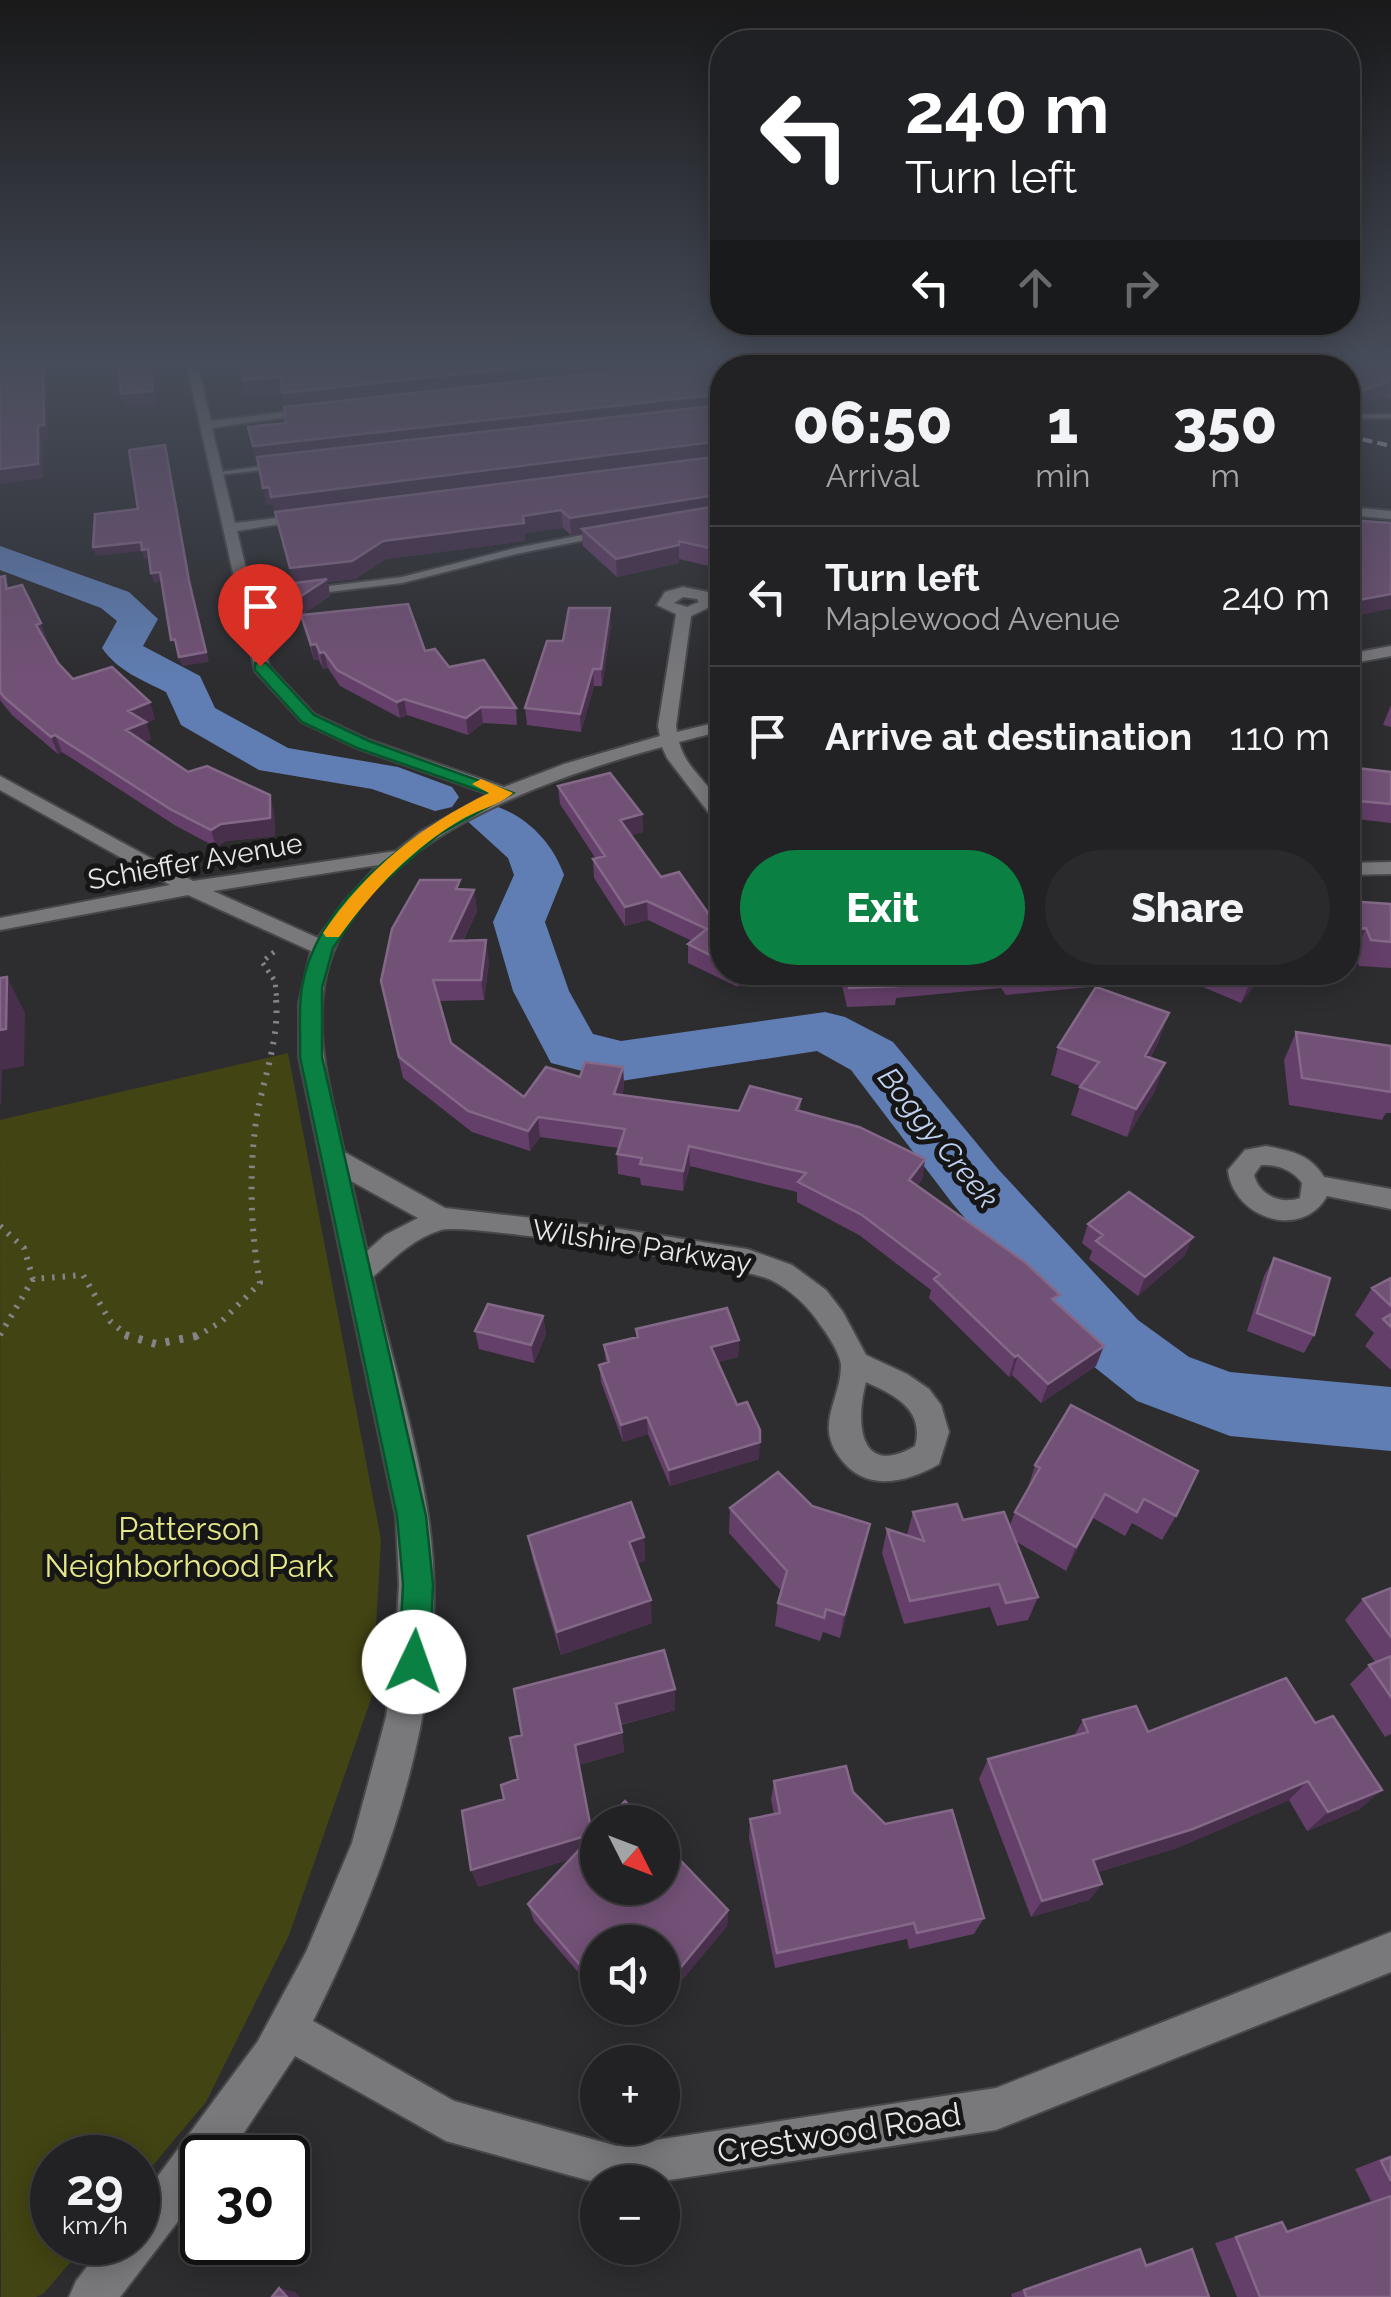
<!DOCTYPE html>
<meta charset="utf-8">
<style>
body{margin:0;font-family:Raleway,sans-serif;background:#2a2a2c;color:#f1f3f6;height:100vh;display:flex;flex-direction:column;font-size:38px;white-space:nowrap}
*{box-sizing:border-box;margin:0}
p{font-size:32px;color:#a2a4a6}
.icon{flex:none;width:55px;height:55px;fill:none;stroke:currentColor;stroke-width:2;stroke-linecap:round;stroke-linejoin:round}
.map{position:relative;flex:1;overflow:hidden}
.drawer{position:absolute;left:710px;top:355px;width:650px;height:630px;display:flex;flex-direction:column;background:#222224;border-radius:40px;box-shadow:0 5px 25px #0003,0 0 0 2px #3f3f41}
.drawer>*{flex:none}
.guide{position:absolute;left:710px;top:30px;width:650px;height:305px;border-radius:40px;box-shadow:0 5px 25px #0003,0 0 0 2px #3f3f41;background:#202124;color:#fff;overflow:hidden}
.needle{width:65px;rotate:132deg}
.controls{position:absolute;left:580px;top:1805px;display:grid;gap:20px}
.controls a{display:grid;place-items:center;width:100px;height:100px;border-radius:50%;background:#222224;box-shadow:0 5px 25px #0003,0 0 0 2px #3f3f41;font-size:50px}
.speed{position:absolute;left:30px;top:2135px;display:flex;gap:20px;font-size:50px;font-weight:700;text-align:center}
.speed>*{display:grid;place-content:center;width:130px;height:130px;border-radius:50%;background:#222224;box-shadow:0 5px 25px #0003,0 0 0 2px #3f3f41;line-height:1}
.speed small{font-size:25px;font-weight:400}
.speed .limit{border:5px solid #111;border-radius:15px;background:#fff;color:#111}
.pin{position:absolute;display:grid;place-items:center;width:85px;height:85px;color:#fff;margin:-102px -42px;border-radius:50% 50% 50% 0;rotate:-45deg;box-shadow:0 0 10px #0007}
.pin .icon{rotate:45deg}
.me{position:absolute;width:110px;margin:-55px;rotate:3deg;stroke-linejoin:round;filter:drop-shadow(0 0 8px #0008)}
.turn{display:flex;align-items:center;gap:35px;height:210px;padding:0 30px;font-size:45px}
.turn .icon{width:130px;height:130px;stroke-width:2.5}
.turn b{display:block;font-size:70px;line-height:85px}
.lanes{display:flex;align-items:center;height:95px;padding:0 30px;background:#0003;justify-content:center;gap:50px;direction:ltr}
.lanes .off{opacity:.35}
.eta{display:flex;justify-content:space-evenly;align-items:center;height:170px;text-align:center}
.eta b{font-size:60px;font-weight:800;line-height:70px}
.action{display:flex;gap:20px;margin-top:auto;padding:20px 30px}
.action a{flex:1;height:115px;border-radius:60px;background:#0b8043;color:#fff;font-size:40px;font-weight:800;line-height:115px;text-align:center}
.action a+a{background:#2a2a2c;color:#f1f3f6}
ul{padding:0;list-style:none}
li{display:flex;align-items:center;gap:30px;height:140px;padding:0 30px;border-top:2px solid #3f3f41}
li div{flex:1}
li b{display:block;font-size:38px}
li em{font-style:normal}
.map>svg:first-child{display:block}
.green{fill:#434413}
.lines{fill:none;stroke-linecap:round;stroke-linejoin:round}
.river{fill:#607eb3;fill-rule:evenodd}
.lane-casing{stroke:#47484a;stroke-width:4}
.street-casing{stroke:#47484a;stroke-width:4}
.path-far2{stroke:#848486;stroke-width:5;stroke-dasharray:2.5 6;stroke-linecap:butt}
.path-far1{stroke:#848486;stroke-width:6;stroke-dasharray:2.5 8;stroke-linecap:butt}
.path{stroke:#848486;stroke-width:8;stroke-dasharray:4 10;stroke-linecap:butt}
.lane{fill:#79797c;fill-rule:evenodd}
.street{fill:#79797c;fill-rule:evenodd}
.rail{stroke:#afafb1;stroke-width:4;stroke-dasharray:10 5;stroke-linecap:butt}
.wall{fill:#643f69}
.shaded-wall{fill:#48304c}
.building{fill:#725176;stroke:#846888;stroke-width:2.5}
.route{fill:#0b8043;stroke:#07532c;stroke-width:2.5}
.slow{fill:#f59e0b}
.labels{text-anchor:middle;stroke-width:10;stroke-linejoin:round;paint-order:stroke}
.street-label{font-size:28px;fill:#e7e7e9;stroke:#161617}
.water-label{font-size:30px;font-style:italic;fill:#bfd1f0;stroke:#161617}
.near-park-label{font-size:32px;fill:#e5e888;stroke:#161617}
.near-street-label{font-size:32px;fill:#e7e7e9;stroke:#161617}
</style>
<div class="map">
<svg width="1391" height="2297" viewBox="0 0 1391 2297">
<rect width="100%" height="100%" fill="#2d2d30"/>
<path class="green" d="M288 1053 381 1540 372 1696 289 1935 206 2102 138 2183V2158H52V2242L87 2243 44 2293 36 2297H1L0 1120Z"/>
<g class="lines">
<path class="river" d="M0 546 129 592 158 619 143 646 200 676 215 708 288 748 398 767 452 787 459 797 452 807 435 811 372 789 259 770 181 725 166 692C142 680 118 671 102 648L117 621 101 608 0 570Z
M488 804C524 813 552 841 564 875L545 922 569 991 593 1034 621 1041 825 1012 845 1017 893 1042 998 1169 1138 1320 1189 1357 1230 1372 1391 1387V1451L1230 1436 1137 1401 1088 1362 952 1203 851 1070 817 1051 621 1081 551 1063 513 991 493 922 514 875 508 858 464 818 471 808Z"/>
<defs>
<path id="lane" d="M1391 414V418L1348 419V415Z
M276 464 280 466 279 468 218 475 214 473Z
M602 531 605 532V536L516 554 402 583 248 602 243 599 248 596 402 577 516 548Z"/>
<path id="street" d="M185 358H196L211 421 315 408 321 412 212 428 235 523 311 514 318 518 237 531 269 666 314 714 369 740 504 787 564 764 660 736 658 726 676 614 657 605 665 592 683 587 708 592 716 604 691 616 676 726 677 732 722 721V731L679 742C687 775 722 787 722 823L715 821 667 758 662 747C545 779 346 846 324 986 315 1043 332 1097 344 1152L445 1208 593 1225 747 1249 792 1265 826 1290 843 1312 866 1355 907 1374 929 1389 941 1405 949 1432 939 1464C912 1480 873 1492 847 1466 810 1428 841 1402 841 1366 841 1355 828 1335 821 1326 809 1307 791 1290 771 1280 742 1266 466 1222 441 1230 414 1238 393 1259 373 1277 391 1356 416 1436 428 1515 454 1689 390 1868 313 2021L454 2101 617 2146 996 2088 1391 1932V1972L996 2130 656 2182 598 2183 446 2141 295 2056 227 2158H202V2190L120 2297H69L76 2281 106 2242H138V2203L258 2041 306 1952 352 1843 386 1717 395 1652 399 1585 396 1516 299 1057V1003L311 951 188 895 0 930V918L170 885 0 790V776L193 881 396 851 420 832 489 794 357 748 302 722 255 671ZM683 597 697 599 699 602 687 607 674 603ZM378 865 344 902 318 938 213 891ZM351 1181 418 1218 385 1235 367 1251ZM866 1382C894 1395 925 1409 915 1446 859 1479 855 1422 866 1382Z
M1348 507 1391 511V519L1348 515Z
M1391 646V656L1348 664V654Z
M1391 862V874L1348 875V863Z
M1266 1146C1291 1151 1310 1154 1324 1177L1391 1189V1209L1327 1196C1302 1241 1233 1218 1228 1170L1245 1150ZM1261 1165C1277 1164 1293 1170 1302 1183L1300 1198C1281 1205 1259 1195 1254 1175Z"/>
</defs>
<use href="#lane" class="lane-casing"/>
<use href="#street" class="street-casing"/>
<path class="path-far2" d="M274 952 262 962 275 981 277 1002"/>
<path class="path-far1" d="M0 1226 24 1248 33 1279 83 1275 110 1321 129 1337
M0 1335 33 1279
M196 1337 222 1321 260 1283C251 1235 249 1178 255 1129 260 1085 280 1043 276 999"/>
<path class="path" d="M125 1335 156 1344 201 1335"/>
<use href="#lane" class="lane"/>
<use href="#street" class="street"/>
<path class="rail" d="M1348 436 1391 446"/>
</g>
<path class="wall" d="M236 358H1391V399L1386 397 1348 410V368H722V569L679 559V563L617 577 583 546 582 534 571 535 563 528 525 533V541L386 559 355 579 328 582 330 596 302 615 425 651 516 708 517 725 483 723 468 735 407 715 400 718 340 686 328 668 323 669 319 660H314L305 630 295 586 273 504 267 505 259 463H257L248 427 286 423 285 407 282 393 247 396Z
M5 576 9 588 47 640H45L58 663 73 679 155 719 146 723 151 739 143 742 188 772 274 813 275 836 226 841 216 847 176 826 62 752 58 754 12 715 0 700V577Z
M611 625 602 686H594L581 732 527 725 525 708 563 641Z
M1391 705V727L1383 725Z
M1348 767 1391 772V823L1348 818Z
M558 786 642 814 643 832 631 835 661 877 715 923 722 917V972H755L738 987 688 963V944L692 941 648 920 625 926 594 878 593 859H596L560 804Z
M462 889 474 890 477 911 463 941 489 961 484 1000 439 1001 451 1043 524 1097 580 1077 623 1067 624 1087 622 1095 739 1111 801 1099 800 1111 925 1159 922 1180 917 1185 1057 1304 1096 1366 1041 1403 1012 1375 1009 1377 929 1298 931 1290 859 1235 797 1202V1192L690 1166 683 1191 641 1185 640 1178 618 1174 617 1154 619 1148 540 1137 530 1151 472 1132 403 1078 381 981Z
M1391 904V968L1359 966 1355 954 1348 955V905Z
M839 972H1126L1122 984 1006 995 1001 988 896 998 895 1005 847 1007Z
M1167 972H1264L1241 1003Z
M1296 1032 1391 1046V1113H1386L1382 1120 1289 1105 1284 1060Z
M1159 1041 1150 1058 1155 1091 1127 1137 1071 1115 1080 1086 1051 1075 1058 1047Z
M1088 1224 1185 1255 1138 1296 1089 1259 1092 1251 1082 1243Z
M1274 1258 1314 1335 1304 1353 1247 1331 1264 1276Z
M1391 1278V1370L1365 1346 1374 1333 1355 1315 1372 1288Z
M543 1316 546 1334 534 1363 479 1349 475 1331Z
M636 1329 739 1340 738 1357 718 1362 759 1459 670 1486 648 1434 623 1442 601 1382 599 1365 606 1363 604 1345 636 1337Z
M1071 1405 1176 1516 1162 1540 1132 1523 1125 1536 1093 1518 1066 1571 1017 1542 1038 1597 1028 1620 997 1626 990 1607 904 1624 882 1553 887 1529 907 1535 913 1512 1010 1525 1015 1512 1027 1491 1035 1465Z
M812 1506 870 1524 865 1548 840 1638 823 1632 820 1641 775 1626 778 1603 781 1591 729 1533 730 1508Z
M528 1536 644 1537 645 1561 637 1563 652 1623 561 1655 533 1560Z
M1391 1588V1734L1385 1737 1350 1684 1369 1665 1375 1662 1345 1620 1363 1599Z
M1286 1678 1360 1809 1307 1831 1289 1800 1177 1848 1098 1872 1102 1884 1089 1900 1031 1917 979 1779 988 1759 1074 1736 1083 1720 1148 1732Z
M675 1689V1710L621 1725 624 1752 579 1765 592 1836 728 1910 727 1926 676 1987 662 1972V1942H598V1978L590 1986 534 1921 528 1904 571 1859 478 1887 504 1799 518 1779Z
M774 1781 853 1792 984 1918 974 1934 909 1949 907 1939 775 1968 749 1838 750 1819 774 1814 771 1800Z
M1391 2155V2297H1237L1215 2243 1282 2222 1286 2231 1371 2201 1355 2169Z
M1140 2249 1146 2264 1192 2249 1209 2297H1012L1011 2294Z"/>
<path class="shaded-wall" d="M118 358 120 365 47 372 48 439H43V478L0 484V469L38 426 43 359Z
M149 358H151L156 405 125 407 121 394Z
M607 358H694V364L286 409 282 393Z
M281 377 284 392 247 396 244 380Z
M1391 381 1386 397 1348 410V395Z
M722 394V410L257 463 253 446Z
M722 441V457L275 514 271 497Z
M165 445 192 590 209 662 182 666 179 657 189 581Z
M269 487 273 504 267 505 263 488Z
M722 494V512L587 533 582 529V534L571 535 570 518Z
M561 510 563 528 525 533V541L386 559 355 579 328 582 330 596 302 615 290 568 383 541Z
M141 542 148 549 150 558 144 559 142 551 96 556 93 547Z
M679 545V563L617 577 616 559Z
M160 572 163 581 154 583 151 573Z
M1391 594V609L1348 617V602Z
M610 608 611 625 602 686 601 669Z
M41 623 47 640 42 641 36 625Z
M316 644 319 660H314L311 645Z
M324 652 328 668 323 669 320 653Z
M593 669 594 686 581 732 580 714Z
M404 699 407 715 400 718 397 702Z
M150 702 155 719 146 723 151 739 132 747 126 730 128 711Z
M481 707 483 723 468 735 466 718Z
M1357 718 1350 735 1348 736V719Z
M55 735 62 752 58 754 51 737Z
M270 795 274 813 275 836 226 841 216 847 211 830Z
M642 814 643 832 621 838 620 820Z
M474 890 477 911 453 961 450 941Z
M647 901 648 920 625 926V907Z
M1366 928 1355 954 1348 955V932Z
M486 940 489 961 484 1000 481 980Z
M738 972H755L738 987Z
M1257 972H1264L1241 1003 1249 985Z
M7 977 25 1013 24 1066 2 1070 1 1104H0V1030Z
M1169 1013 1159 1041 1135 1084 1145 1056Z
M1165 1063 1155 1091 1127 1137 1136 1109Z
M623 1067 624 1087 615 1115 614 1094Z
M538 1117 540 1137 530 1151 528 1131Z
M689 1146 690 1166 683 1191V1171Z
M925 1159 922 1180 906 1200 909 1180Z
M1193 1237 1185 1255 1138 1296 1145 1277Z
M543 1316 546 1334 534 1363 531 1345Z
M739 1340 738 1357 711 1364V1347Z
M1104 1346 1096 1366 1041 1403 1048 1384Z
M1018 1355 1012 1375 1009 1377 1015 1357Z
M647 1417 648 1434 623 1442 621 1425Z
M760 1442 759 1459 670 1486 669 1470Z
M1105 1494 1093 1518 1066 1571 1076 1547Z
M870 1524 865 1548 840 1638 844 1615Z
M644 1537 645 1561 631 1566 629 1542Z
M651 1600 652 1623 561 1655 557 1632Z
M675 1689V1710L619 1725 616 1704Z
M622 1732 624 1752 579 1765 575 1745Z
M1308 1781 1289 1800 1177 1848 1080 1877 1093 1860Z
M1382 1790 1360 1809 1307 1831 1328 1812Z
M592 1834 595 1852 478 1887 471 1870Z
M1102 1884 1089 1900 1031 1917 1042 1901Z
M728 1910 727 1926 676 1987V1973Z
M640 1933 641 1942H632Z
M598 1960V1978L590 1986 586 1972Z
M279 2288 295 2292 300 2297H287Z"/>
<path class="building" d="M0 358H50L43 359 44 425 38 426V464L0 469Z
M117 358H149L153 391 121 394Z
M237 358H607L282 393 281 377 244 380Z
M726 358H1391V381L1348 395V368H722V397V394L253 446 248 427 286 423 284 407 694 362 722 363Z
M722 405V441L271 497 269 487 263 488 257 457Z
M165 445 189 581 206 652 179 657 175 639 171 640 160 572 151 573 148 549 142 550 141 542 93 547 95 514 138 509 129 450Z
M722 456V494L570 518 561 510 523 516 524 523 383 541 352 561 290 568 275 512Z
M716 506 722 513V551L679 541V545L616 559 582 529Z
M1348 520 1391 523V594L1348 602Z
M5 576 6 589 22 585 41 623 36 625 58 663 73 679 112 667 150 702 128 711 146 722 126 730 188 772 207 766 270 795V818L221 824 211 830 170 809 55 735 51 737 5 698 0 692V577Z
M327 579 298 598 294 583Z
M408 604 425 651 435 649 449 667 484 660 516 708 481 707 466 718 404 699 397 702 337 670 324 652 320 653 316 644 311 645 301 615Z
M569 608H610L601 669H593L580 714 525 708 547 641H563Z
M1348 710 1357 718 1348 719Z
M1348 767 1391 772V804L1348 800Z
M610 773 642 814 620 820 661 877 679 872 715 923 722 917V961L688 944 707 929 647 901 625 907 593 859 605 856 558 786Z
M420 880H460L456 889 474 890 450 941 486 940 481 980H433L451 1043 524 1097 546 1067 580 1077 585 1062 623 1067 614 1094 739 1111 750 1086 801 1099 796 1110 859 1127 925 1159 909 1180 1026 1263 1060 1295 1052 1299 1104 1346 1048 1384 1018 1355 1015 1357 934 1279 940 1274 862 1215 798 1182 806 1173 689 1146 683 1171 640 1164 642 1158 617 1154 625 1129 538 1117 528 1131 468 1111 399 1057 381 981 392 929Z
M1362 902 1391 904V942L1371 940 1366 928 1348 932V905Z
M846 972H973L896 980 898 986 849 988Z
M1007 972H1053L1010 977Z
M1219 972H1257L1249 985Z
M7 977 6 1029 0 1030V978Z
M1096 987 1169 1013 1145 1056 1165 1063 1136 1109 1080 1087 1099 1062 1058 1047Z
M1296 1032 1391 1046V1092L1302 1078Z
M1129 1192 1193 1237 1145 1277 1096 1241 1103 1235 1088 1224Z
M1274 1258 1330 1278 1314 1335 1257 1313Z
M1391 1278V1306L1372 1288Z
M488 1304 543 1316 531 1345 475 1331Z
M727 1308 739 1340 711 1347 737 1405 747 1402 760 1430V1442L669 1470 647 1417 621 1425 599 1365 609 1362 604 1345 638 1337 636 1329Z
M1391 1314V1327L1383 1319Z
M1071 1405 1198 1471 1176 1516 1144 1499 1137 1512 1105 1494 1076 1547 1015 1512 1040 1468 1035 1465Z
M778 1472 812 1506 870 1524 844 1615 826 1609 824 1618 778 1603 787 1571 730 1508Z
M631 1502 644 1537 629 1542 651 1600 557 1632 528 1536Z
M957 1504 963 1520 1004 1512 1038 1597 1006 1603 999 1584 910 1601 887 1529 924 1541 913 1512Z
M1391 1588V1637L1363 1599Z
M664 1650 675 1689 616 1704 622 1732 575 1745 592 1834 471 1870 462 1811 504 1799 501 1785 518 1779 510 1738 522 1735 514 1689Z
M1391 1656V1697L1369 1665Z
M1286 1678 1315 1723 1333 1716 1382 1790 1328 1812 1308 1781 1193 1829 1093 1860 1102 1884 1042 1901 988 1759 1088 1732 1083 1720 1136 1706 1148 1732Z
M846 1766 853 1792 885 1824 952 1810 984 1918 917 1933 914 1923 777 1953 750 1819 780 1813 774 1781Z
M625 1801 645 1822H605Z
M598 1830V1888H662V1841L728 1910 676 1973 662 1958V1942H648L640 1933 632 1942H598V1960L586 1972 528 1904Z
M1391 2157V2181L1381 2161Z
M1391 2196V2297H1260L1236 2237 1282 2222 1287 2232Z
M1140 2249 1146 2266 1192 2249 1209 2297H1026L1024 2290Z
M279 2288 287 2297H272Z"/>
<linearGradient id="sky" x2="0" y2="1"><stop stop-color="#19191a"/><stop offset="0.53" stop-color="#464c59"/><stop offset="1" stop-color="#464c59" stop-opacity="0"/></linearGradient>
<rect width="1391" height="680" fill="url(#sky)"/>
<path class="route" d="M255 663H266L314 715 369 741 513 793 438 835 371 893 333 948 322 988V1057L426 1516 433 1584 430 1662 425 1673 414 1677 403 1673 399 1662 403 1584 397 1516 300 1057C301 1034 298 1009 302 987 318 896 414 833 490 794L357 748 302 722 255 670Z"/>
<path class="slow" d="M481 779 513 793C499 805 480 809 464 818 412 848 374 889 339 937H326L323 933C366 870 420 826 489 793L472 784Z"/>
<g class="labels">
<g class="street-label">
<text transform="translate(195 861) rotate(-10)" y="10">Schieffer Avenue</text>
<text transform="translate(642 1246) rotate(9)" y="10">Wilshire Parkway</text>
</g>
<g class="water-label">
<text transform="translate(938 1138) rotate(51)" y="10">Boggy Creek</text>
</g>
<g class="near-park-label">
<text x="189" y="1540">Patterson<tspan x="189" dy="37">Neighborhood Park</tspan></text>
</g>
<g class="near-street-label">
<text transform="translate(839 2133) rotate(-9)" y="11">Crestwood Road</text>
</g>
</g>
</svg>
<div class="controls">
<a><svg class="needle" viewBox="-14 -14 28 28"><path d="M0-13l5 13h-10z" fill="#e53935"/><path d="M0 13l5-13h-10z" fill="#a2a4a6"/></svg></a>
<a><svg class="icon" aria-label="sound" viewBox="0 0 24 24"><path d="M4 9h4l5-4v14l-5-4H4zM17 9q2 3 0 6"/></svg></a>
<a>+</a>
<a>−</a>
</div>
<div class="speed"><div>29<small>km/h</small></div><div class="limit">30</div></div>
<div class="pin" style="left:260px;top:666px;background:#d93025"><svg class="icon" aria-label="arrive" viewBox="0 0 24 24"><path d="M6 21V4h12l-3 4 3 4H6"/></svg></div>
<svg class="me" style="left:414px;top:1662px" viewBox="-20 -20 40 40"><circle r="19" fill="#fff"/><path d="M0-13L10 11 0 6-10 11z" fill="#0b8043"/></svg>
<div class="guide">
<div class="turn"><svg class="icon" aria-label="left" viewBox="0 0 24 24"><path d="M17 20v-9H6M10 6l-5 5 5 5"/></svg><div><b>240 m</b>Turn left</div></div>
<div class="lanes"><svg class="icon" aria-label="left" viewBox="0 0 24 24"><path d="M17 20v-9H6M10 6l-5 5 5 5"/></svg><svg class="icon off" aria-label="ahead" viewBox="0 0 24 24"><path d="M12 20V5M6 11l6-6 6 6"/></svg><svg class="icon off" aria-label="right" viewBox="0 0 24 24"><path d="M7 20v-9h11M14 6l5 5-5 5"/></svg></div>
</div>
<section class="drawer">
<div class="eta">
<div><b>06:50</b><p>Arrival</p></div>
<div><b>1</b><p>min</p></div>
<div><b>350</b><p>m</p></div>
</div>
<ul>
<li><svg class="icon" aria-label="left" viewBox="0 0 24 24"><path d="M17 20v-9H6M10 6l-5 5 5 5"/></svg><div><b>Turn left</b><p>Maplewood Avenue</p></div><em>240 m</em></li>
<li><svg class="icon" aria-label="arrive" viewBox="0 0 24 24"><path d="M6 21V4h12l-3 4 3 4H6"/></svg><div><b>Arrive at destination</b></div><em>110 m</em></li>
</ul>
<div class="action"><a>Exit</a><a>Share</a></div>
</section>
</div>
